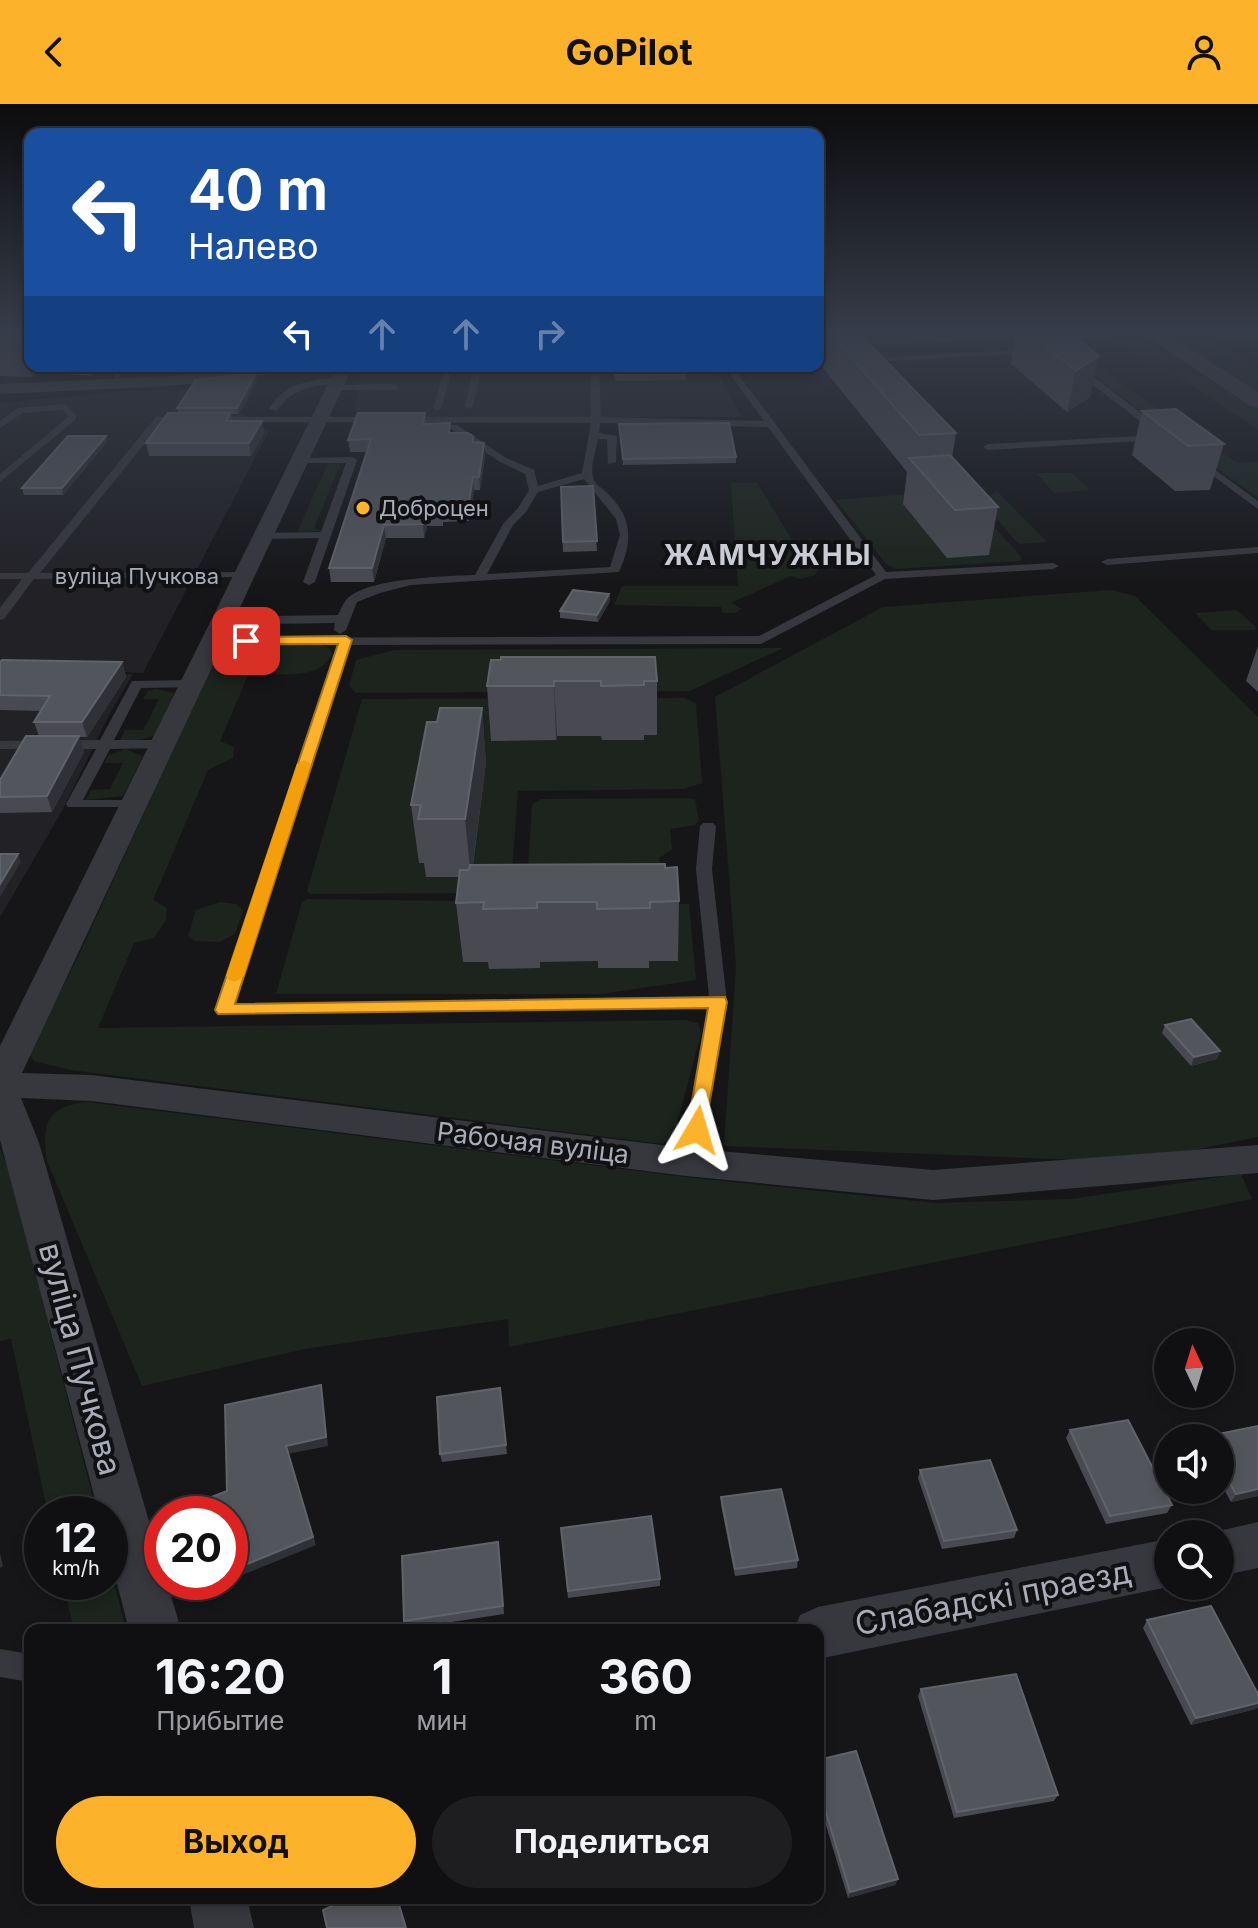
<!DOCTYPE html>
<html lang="ru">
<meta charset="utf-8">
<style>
body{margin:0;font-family:Inter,sans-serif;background:#1e1e21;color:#f1f3f6;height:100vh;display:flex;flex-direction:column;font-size:30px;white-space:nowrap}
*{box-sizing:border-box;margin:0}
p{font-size:26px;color:#9c9da0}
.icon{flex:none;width:44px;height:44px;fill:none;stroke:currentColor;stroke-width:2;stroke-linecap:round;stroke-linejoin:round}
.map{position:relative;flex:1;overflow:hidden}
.details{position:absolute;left:24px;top:1520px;width:800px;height:280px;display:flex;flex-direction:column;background:#101013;border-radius:16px;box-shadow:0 4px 12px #0003,0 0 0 2px #303033}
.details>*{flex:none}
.banner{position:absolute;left:24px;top:24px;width:800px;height:244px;border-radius:16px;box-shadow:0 4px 12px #0003,0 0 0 2px #303033;background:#1a4fa0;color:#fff;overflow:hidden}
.needle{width:52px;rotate:356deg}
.buttons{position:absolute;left:1154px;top:1224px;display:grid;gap:16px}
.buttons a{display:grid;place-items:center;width:80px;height:80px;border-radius:50%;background:#101013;box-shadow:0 4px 12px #0003,0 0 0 2px #303033;font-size:40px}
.speed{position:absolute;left:24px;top:1392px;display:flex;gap:16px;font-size:40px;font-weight:700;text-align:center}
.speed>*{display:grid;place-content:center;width:104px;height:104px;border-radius:50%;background:#101013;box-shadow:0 4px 12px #0003,0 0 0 2px #303033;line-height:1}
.speed small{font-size:20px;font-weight:400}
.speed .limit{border:12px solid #d22;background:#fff;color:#111}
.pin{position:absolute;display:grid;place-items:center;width:68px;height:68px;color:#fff;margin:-34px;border-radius:16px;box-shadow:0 4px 12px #0006}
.me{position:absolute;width:88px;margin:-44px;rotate:7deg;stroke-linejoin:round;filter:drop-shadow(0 0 6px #0008)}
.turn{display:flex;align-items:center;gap:28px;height:168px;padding:0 32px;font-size:36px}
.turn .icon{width:104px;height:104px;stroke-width:2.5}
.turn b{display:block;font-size:56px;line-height:68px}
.lanes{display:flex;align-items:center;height:76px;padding:0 32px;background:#0003;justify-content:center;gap:40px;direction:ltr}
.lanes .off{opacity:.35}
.eta{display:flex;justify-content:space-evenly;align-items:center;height:136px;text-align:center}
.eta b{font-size:48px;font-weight:700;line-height:56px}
.cta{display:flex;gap:16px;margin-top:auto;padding:16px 32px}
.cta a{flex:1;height:92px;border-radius:48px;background:#fdb22b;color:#111;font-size:32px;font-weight:700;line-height:92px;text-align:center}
.cta a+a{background:#1e1e21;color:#f1f3f6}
header{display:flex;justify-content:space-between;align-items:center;height:104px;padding:0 32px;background:#fdb22b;color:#111;font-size:36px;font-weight:700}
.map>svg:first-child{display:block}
.built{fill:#222226}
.green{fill:#1c241d}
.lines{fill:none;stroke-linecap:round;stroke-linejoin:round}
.service{fill:#37383e;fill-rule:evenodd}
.minor{fill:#37383e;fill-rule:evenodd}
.tertiary{fill:#37383e;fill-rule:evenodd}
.wall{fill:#494a51}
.shaded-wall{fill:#303136}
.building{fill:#53555c;stroke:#61636b;stroke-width:2}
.route{fill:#fdb22b;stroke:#a4741c;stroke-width:2}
.slow{fill:#f59e0b}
.poi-dot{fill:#fdb22b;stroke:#111114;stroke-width:3}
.labels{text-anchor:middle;stroke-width:8;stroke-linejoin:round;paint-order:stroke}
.far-poi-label{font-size:22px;fill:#a8adb9;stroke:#111114;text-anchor:start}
.far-street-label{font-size:22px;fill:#a8adb9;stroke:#111114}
.street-label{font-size:26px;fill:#a8adb9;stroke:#111114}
.far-district-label{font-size:28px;font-weight:bold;letter-spacing:2px;fill:#c9ccd5;stroke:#111114}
.near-street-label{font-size:32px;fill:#a8adb9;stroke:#111114}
</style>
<header><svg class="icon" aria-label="back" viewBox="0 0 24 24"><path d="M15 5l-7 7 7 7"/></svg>GoPilot<svg class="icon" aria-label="person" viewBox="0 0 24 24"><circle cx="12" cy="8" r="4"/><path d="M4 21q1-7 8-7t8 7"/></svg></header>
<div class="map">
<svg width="1258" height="1824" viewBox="0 0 1258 1824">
<rect width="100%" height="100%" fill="#161619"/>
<path class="built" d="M361 262H713L742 313 355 314Z
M254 285 241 309 269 327 143 569 0 563V299L128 287Z
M0 566 133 570 109 611 62 707 0 813Z"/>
<path class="green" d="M1119 232 1145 236 1175 257 1146 259 1116 238Z
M1211 236 1258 264V288L1180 239Z
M1095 260 1184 324 1166 325 1080 261Z
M1172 268C1205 266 1231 288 1258 305V326Z
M1205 336 1237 359 1258 358V394L1183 339Z
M328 359 340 361 314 424 324 427 297 428Z
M1036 369H1072L1090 386 1054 389Z
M731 379H757L801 450C809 450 817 449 821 459L815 471 800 475 791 472 731 499 742 505 735 509H723L721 503 614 501 622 482H738Z
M988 383 970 396 1022 454 1020 457 896 465 886 460 836 396Z
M997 387 1047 438 1019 440 981 398Z
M1111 486 1135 492 1258 613V1033L1133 1058 724 1042 736 862 715 593 883 503Z
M1237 506 1256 523 1255 526H1212L1195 509Z
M236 540H319L329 544 332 550C319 578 277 569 249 569L220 637 234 643 233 654 208 666 153 796 167 804 166 816 154 834 134 839 98 924 686 916 698 919 701 929 673 1035 663 1040 70 966 34 957 29 949 78 853 218 548Z
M783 544 690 587 356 589 349 582 356 556 394 546Z
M157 585 174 589 157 631 135 637 120 636 125 626H143L159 595H143L148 587Z
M684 594 696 599 702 679 684 685 518 687 511 780 497 789 310 790 307 787 362 595Z
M125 645 143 652 123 692 86 696 91 686 110 685 123 659H104L109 651Z
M682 694 695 695 699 716 695 721 670 725 672 746 659 754 663 788 527 779 532 700 542 695Z
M308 795 689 800 696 876 601 890H276L302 798Z
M220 798 236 800 243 806 235 830 220 838 194 837 188 832 196 806Z
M88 998 685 1073 935 1099 1071 1095 1241 1070 1252 1095 509 1243 508 1215 305 1245 142 1282 47 1057C41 1019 47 1002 88 998Z
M0 1044 8 1063 97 1410H48L11 1235 0 1237Z
M110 1463 126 1526H74L63 1478H110Z"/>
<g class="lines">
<path class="service" d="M1038 245 1035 249 818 261V257Z
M1072 261H1078L1163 326V330H1157L1072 265Z
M118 262H126L118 275 114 272Z
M446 262H454L441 304 437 307 433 304Z
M474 262H482L473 302 469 305 465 302Z
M591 262H599L601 313 764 317 724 262H776L735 266 886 468 1053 459 1059 462 1053 465 885 475 761 540 351 541 235 900 709 892 696 765 700 722 703 719H713L716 722 712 765 727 898 713 966 707 1026 693 1063H679L676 1058C693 1009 697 955 708 904L218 910 215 906 338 541 214 542 208 538 214 534 759 532 876 471 768 323 600 319 599 329 617 332 616 358 608 360 607 335H598C596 346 590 362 593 373 595 381 600 382 605 387 633 412 633 437 619 468L411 481 380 489 357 498 346 526 340 530 334 526 335 519 270 520 264 516 270 512 338 511C340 507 343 499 347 495 367 474 446 472 475 471L503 420 518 404 529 386 525 370 500 358 451 325V321H457L506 354 534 366 538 382 582 369 591 319 162 318 40 469 244 468 248 469V473L34 475 4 515 0 516V504L22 475H0V469H28L156 313H591ZM584 375 616 415 620 431 610 463 487 470 513 421 526 408 538 388Z
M338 273 341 278C314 283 293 282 277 307L269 305C285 278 310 277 338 273Z
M335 281 395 280 399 283 395 286H332Z
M65 300 76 311V315L0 378V370L68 313 63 306 23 309 0 324V317L18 304Z
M1160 331V335L1157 336 988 346 983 343 988 340Z
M1196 352 1258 397V405L1193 357 1191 355Z
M298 354 352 353 357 356 315 478 309 481 303 478 319 434 263 435 258 432 263 429 321 428 346 359H301L298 358Z
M1258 443V449L1107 461 1101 458 1107 455Z
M192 576 197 577V583L141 584 114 636H165L172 640 165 644 110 645 83 696H136L143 700 141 703H68L66 700 96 645H0V637L100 636 132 577Z
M0 1545 30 1550V1578L0 1573Z"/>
<path class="minor" d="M977 228H1143L1136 232 818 242V232Z
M257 262H305L297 267 171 282 0 290V280L171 272Z
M337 262H353L22 969 91 971 686 1044 933 1066 1258 1041V1069L933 1096 686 1072 91 997 21 994 39 1039 162 1462V1478H167L181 1526H129L110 1452V1410H99L0 1036V942Z
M1258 1418V1464L1220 1472V1430H1206Z
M1168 1435V1483L818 1555V1526H794L800 1511 818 1503Z
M189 1794H247L254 1824H194Z"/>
<path class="tertiary" d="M1141 228H1164L1258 288V304L1250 302Z"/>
</g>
<path class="wall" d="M0 228H30V262H47L32 273 0 272Z
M827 228H858L956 329 952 354 998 403 989 451 947 454 903 400 907 368 823 264Z
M1016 228H1069L1090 293 1067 308 1011 260Z
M59 262H106L92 272 62 270Z
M615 262H686V276L615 277Z
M257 275 238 310H231L232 317H262L264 329 251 352H149L146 339 178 309 177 304Z
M1142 307 1224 340 1210 386 1175 387 1132 351Z
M425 309 426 320 451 329 473 332 474 338 485 351 480 386H474L469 417 443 418V422H427L424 434H386L374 478H331L329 464 367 348H350L348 336Z
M619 320 736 353V359L623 361Z
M106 332 107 338 63 391H24L22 384Z
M593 382 597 447 563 448 561 383Z
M609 490 610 497 598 518 560 514V507Z
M1258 542V588L1246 577Z
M491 556 657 577V631H644V636H602L601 632H557L556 636 491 637 487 582Z
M0 558H122L126 573 87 633H79L84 648 52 708 0 709V676L39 632 34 618 41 607 0 606Z
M482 604 486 659 473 761 665 764 679 797 678 857H649V864H598V857L540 858V864L489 865 488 858H463L456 799 459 773H426L424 759H419L411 701 437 618Z
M1165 921 1220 947 1217 955 1191 962 1162 929Z
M500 1284 507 1350 442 1358 440 1350Z
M1258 1322V1392L1231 1398 1220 1378V1334H1202Z
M1070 1326 1172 1401 1167 1409 1106 1420 1066 1334Z
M920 1366 1017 1426 1014 1434 942 1445 918 1374Z
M721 1393 798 1456 797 1464 735 1472 721 1401Z
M561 1424 660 1475V1482L568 1494Z
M498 1438 504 1510 406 1525 404 1517Z
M1147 1516 1258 1590V1603L1256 1605 1191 1621 1143 1524Z
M921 1585 1058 1691 1054 1697 954 1714 918 1592Z
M818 1656 898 1775 895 1781 848 1794 818 1695Z"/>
<path class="shaded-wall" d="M30 234V262H47L32 273 23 239Z
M1099 252 1090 293 1067 308 1076 267Z
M90 262H106L92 272Z
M209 262H235L210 264Z
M256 269 257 275 238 310 237 304Z
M262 317 264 329 251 352 249 339Z
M106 332 107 338 63 391 62 384Z
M484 339 485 351 480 386 479 373Z
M473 373 474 386 469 417 468 404Z
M425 409 427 422 424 434 423 420Z
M384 421 386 434 374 478 372 464Z
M609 490 610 497 598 518 597 511Z
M122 558 126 573 87 633 82 618Z
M554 577 557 632 556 636 554 582Z
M482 604 486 659 471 773 465 715Z
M79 632 84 648 52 708 47 692Z
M18 750 21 758 0 793V780Z
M1220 947 1217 955 1191 962 1194 953Z
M321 1281 323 1290 328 1342 288 1350 316 1441 230 1476V1467L286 1342Z
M1258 1385V1392L1231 1398 1236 1390Z
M0 1449 3 1462 0 1464Z
M1258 1599V1603L1256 1605 1191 1621 1196 1614Z
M898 1775 895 1781 848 1794 850 1788Z"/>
<path class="building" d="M0 228H30V234L23 239 0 238Z
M829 228H858L956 329 919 331Z
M1027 228H1069L1099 252 1076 267Z
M615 262H686V270L615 271Z
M256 269 237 304H177L196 276Z
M1176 305 1224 340 1188 342 1142 307Z
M168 309H230L226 317H262L249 339H146Z
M358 309H425L422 320 450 319 449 329H468L473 332V338L484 339 479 373H473L468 404H442V409H425L423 420 384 421 372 464H329L371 335 348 336Z
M729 319 736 353 623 355 619 320Z
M68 332H106L62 384H22Z
M950 351 998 403 955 406 909 354Z
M593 382 597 437 563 438 561 383Z
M573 486 609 490 597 511 560 507Z
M501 553H655L657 577H644V581L601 582V577H554V582H487L491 556H501Z
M2 556 122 558 82 618H34L50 592 0 591V558Z
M440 604H482L465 715H418L421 701H411L427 618H437Z
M26 632H79L47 692 0 693V676Z
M0 750H18L0 780Z
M665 760V764L677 763 679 797 650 798V804L597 805V798H537V804L483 805 484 798 456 799 460 766H469L470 761Z
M1191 915 1220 947 1194 953 1165 921Z
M321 1281 326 1333 286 1342 313 1433 230 1467V1410H210L206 1395 227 1387 225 1301Z
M500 1284 506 1341 440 1350 437 1293Z
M1128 1316 1172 1401 1110 1412 1070 1326Z
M1258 1322V1385L1236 1390 1220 1362V1334H1204L1203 1333Z
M990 1356 1017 1426 944 1437 920 1366Z
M781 1385 798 1456 735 1465 721 1393Z
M651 1412 660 1475 568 1487 561 1424Z
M498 1438 503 1502 404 1517 402 1452Z
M1211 1502 1258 1590V1599L1196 1614 1147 1516Z
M1016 1570 1058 1691 957 1708 921 1585Z
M856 1647 898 1775 850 1788 818 1682V1656Z
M349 1794H397L406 1824H327L323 1806Z"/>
<linearGradient id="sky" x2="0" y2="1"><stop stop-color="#0c0c0e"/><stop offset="0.47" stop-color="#363c49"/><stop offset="1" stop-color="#363c49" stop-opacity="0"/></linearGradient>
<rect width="1258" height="483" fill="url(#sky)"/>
<path class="route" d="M346 532 352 536 235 900 725 893 727 898 704 1031H690L687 1026 708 904 218 910 215 906 338 540H246L240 537 246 533Z"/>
<path class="slow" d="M304 656 311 660 244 872 235 878 229 876 226 872 297 660Z"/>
<circle class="poi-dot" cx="363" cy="404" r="8"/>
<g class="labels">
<g class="far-poi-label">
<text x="379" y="412">Доброцен</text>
</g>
<g class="far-street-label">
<text x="137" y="480">вуліца Пучкова</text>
</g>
<g class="street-label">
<text transform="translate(533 1039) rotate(7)" y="9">Рабочая вуліца</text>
</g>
<g class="far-district-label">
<text x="768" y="461">ЖАМЧУЖНЫ</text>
</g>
<g class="near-street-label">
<text transform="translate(80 1255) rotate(75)" y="11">вуліца Пучкова</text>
<text transform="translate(993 1494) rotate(-11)" y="11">Слабадскі праезд</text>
</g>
</g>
</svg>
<div class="buttons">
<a><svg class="needle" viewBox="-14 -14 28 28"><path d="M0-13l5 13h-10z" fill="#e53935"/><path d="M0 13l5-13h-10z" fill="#9c9da0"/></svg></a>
<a><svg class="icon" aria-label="sound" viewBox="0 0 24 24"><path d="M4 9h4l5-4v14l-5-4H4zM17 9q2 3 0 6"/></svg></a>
<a><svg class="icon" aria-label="search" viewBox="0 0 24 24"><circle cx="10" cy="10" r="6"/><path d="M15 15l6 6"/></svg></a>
</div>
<div class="speed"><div>12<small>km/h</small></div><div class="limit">20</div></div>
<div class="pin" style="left:246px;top:537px;background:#d93025"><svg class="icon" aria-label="arrive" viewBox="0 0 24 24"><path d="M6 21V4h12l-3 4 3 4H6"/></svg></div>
<svg class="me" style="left:697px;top:1026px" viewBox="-20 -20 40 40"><path d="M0-17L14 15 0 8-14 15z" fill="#fdb22b" stroke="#fff" stroke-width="4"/></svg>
<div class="banner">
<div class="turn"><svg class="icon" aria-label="left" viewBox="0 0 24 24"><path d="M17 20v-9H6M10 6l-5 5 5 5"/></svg><div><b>40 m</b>Налево</div></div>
<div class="lanes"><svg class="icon" aria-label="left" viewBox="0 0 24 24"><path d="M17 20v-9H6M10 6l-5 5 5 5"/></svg><svg class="icon off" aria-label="ahead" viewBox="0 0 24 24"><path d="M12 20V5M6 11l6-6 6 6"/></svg><svg class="icon off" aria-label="ahead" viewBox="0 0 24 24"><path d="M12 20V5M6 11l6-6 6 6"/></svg><svg class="icon off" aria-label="right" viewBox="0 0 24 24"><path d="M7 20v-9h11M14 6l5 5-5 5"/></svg></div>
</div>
<section class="details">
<div class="eta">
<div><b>16:20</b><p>Прибытие</p></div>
<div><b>1</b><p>мин</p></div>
<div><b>360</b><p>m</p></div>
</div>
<div class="cta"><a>Выход</a><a>Поделиться</a></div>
</section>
</div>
